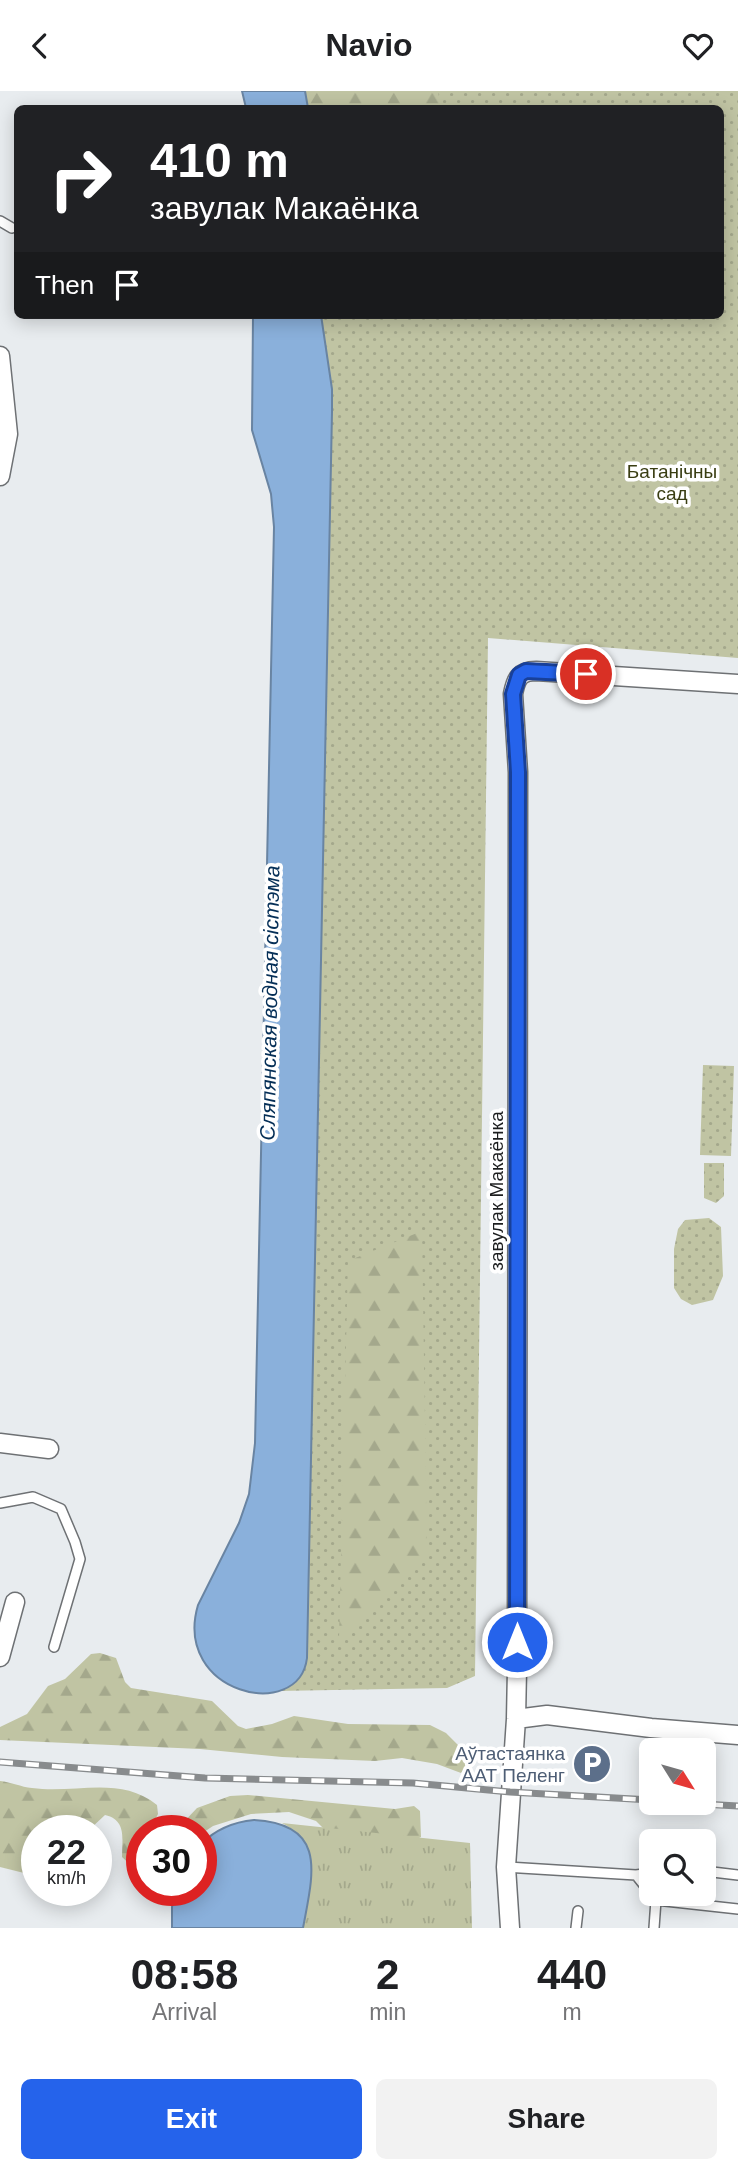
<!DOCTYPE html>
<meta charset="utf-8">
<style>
body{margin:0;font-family:Helvetica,sans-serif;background:#f2f2f2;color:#202124;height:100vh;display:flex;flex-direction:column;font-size:26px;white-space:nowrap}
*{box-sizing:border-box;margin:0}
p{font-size:23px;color:#757577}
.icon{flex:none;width:38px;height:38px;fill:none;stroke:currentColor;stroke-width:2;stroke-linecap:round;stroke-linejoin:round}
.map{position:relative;height:1837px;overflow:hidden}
.panel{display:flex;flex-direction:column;background:#fff;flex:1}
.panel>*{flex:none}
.hud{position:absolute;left:14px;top:14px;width:710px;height:214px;border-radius:10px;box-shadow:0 4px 18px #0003;background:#202124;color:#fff;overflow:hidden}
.needle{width:46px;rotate:127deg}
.tools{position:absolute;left:639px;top:1647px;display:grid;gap:14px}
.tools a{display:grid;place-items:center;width:77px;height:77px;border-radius:10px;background:#fff;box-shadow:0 4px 18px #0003;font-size:35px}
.speed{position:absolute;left:21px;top:1724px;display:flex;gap:14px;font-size:35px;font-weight:700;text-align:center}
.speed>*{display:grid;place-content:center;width:91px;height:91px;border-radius:50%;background:#fff;box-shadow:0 4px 18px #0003;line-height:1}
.speed small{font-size:18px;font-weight:400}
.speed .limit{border:10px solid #d22;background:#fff;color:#111}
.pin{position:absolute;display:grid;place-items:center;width:60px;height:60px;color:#fff;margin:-30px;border:4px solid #fff;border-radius:50%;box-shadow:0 2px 7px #0007}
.me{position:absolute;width:77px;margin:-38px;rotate:0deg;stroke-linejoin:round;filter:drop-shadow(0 0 5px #0008)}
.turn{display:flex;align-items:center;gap:24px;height:147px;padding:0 21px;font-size:32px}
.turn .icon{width:91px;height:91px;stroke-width:2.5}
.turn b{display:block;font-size:49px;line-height:60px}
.then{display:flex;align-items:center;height:66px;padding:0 21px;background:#0003;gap:14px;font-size:26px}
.eta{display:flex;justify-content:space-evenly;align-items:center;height:119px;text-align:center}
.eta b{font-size:42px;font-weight:600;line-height:49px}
.cta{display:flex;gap:14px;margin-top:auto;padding:14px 21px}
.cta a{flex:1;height:80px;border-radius:10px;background:#2563eb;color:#fff;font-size:28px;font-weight:600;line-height:80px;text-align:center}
.cta a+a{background:#f2f2f2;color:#202124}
header{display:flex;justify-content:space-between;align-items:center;height:91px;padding:0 21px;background:#fff;font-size:32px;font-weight:600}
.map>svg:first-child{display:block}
.grass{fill:url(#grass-dots)}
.forest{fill:url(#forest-firs)}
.park{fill:url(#park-tufts)}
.water{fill:#8ab0db;stroke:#6984a2;stroke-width:2}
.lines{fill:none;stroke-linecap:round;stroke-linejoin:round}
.lane-casing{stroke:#6e7174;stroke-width:12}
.street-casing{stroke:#6e7174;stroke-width:21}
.lane{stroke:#fff;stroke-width:9}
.street{stroke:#fff;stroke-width:18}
.rail-casing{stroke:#888b8d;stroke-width:7}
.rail{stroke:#fff;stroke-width:4.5;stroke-dasharray:13;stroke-linecap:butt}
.route-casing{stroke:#184099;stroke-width:18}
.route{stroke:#2563eb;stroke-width:12}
.labels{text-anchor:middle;stroke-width:7;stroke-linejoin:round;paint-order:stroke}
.park-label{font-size:19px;fill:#3a3e13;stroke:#fff}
.street-label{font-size:19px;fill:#1c1d1e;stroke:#fff}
.service-label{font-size:19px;fill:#4e5e75;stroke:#fff;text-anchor:end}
.water-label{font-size:21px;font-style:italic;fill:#052f57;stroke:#fff}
</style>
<header><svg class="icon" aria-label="back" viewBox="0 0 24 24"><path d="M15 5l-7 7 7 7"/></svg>Navio<svg class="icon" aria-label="heart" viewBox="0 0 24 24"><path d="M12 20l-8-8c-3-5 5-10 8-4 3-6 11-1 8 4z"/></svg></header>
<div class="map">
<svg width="738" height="1837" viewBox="0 0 738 1837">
<defs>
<pattern id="grass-dots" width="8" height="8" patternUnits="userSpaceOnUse" patternTransform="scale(1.75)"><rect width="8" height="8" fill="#c0c4a3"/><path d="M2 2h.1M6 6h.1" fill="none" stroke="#a4a88c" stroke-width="1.8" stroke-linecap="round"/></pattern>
<pattern id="forest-firs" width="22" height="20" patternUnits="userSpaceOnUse" patternTransform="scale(1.75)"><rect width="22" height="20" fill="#c0c4a3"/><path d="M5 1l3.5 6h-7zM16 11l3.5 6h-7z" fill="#a4a88c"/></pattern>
<pattern id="park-tufts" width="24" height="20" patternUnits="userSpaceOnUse" patternTransform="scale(1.75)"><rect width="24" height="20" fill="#c0c4a3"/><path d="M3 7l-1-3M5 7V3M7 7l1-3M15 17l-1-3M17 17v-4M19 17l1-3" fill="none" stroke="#a4a88c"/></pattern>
</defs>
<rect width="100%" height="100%" fill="#e8ecef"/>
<path class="grass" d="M305 0H738V567L488 547 475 1585 447 1597 277 1600C295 1595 305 1585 307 1567L332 321V298L321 224H721V18H308Z
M703 974 734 975 731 1065 700 1064Z
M704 1072H724V1105L716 1112 704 1107Z
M709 1127 721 1136 723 1185 713 1209 692 1214 681 1208 674 1197V1158L678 1138 685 1129Z"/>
<path class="forest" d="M305 0H438L440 14 433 18 308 17Z
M422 1140 427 1462 339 1549 348 1170Z
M100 1562 116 1567 125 1591 131 1597 212 1610 238 1635 246 1638 272 1633 294 1625 348 1633 430 1634 446 1642 459 1655 469 1672 461 1682 437 1673 402 1667 375 1670 282 1666 200 1658 0 1649V1636L27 1623 48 1595 65 1588 91 1563Z
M0 1690C11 1691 21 1696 32 1697 76 1703 120 1684 157 1714L158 1723 150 1739 142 1740V1776L136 1779 122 1766C122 1748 127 1729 105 1724L89 1739 37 1740V1781L24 1782 0 1776Z
M248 1704 395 1718 414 1715 420 1720 421 1746 397 1758 335 1749 316 1730 289 1721 251 1723 213 1735 201 1743V1740H180V1735L197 1717 230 1705Z"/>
<path class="park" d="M282 1732 470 1752 472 1837H303C310 1797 326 1755 282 1732Z"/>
<path class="water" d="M242 0H305L308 17H246Z
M253 224H321L332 298V321L307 1567C299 1632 172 1603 198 1514L239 1432 249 1403 255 1352 274 436 271 403 252 339Z
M254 1729C328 1733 313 1783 303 1837H172V1816L175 1799H201V1753C216 1738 233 1731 254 1729Z"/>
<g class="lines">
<defs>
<path id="lane" d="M0 130 12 137
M0 1412 33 1406 61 1418 75 1451 80 1468 54 1556
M506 1776 636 1784 656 1809 738 1818
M704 1780 738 1784
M636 1784 651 1782
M576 1837 578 1820
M654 1837 656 1809"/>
<path id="street" d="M0 265 8 343 0 385
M0 1352 49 1358
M0 1566 15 1511
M516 1628 547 1624 651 1637 738 1644
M510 1837 506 1776 516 1628 517 1578 518 681 513 603C516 588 519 580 536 580L738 593"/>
</defs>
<use href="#lane" class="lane-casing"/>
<use href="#street" class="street-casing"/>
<use href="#lane" class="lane"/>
<use href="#street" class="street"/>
<defs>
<path id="rail" d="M0 1671 205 1687 413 1692 510 1701 651 1709
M684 1712 738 1715"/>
</defs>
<use href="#rail" class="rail-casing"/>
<use href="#rail" class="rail"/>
</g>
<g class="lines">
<defs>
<path id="route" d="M517 1551 518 681 513 603 519 584 526 580 586 583"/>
</defs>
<use href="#route" class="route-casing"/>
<use href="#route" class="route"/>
</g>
<defs>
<symbol id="parking-disc" viewBox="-11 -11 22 22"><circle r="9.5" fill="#5c6f8a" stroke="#fff"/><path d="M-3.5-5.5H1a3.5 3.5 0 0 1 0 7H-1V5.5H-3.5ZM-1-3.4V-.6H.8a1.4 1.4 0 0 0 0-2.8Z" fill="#fff"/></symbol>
</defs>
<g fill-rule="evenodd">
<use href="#parking-disc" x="570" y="1651" width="44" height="44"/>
</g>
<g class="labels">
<g class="park-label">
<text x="672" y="387">Батанічны<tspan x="672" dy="22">сад</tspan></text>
</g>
<g class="street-label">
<text transform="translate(496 1100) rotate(-90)" y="7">завулак Макаёнка</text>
</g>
<g class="service-label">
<text x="565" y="1669">Аўтастаянка<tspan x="565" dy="22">ААТ Пеленг</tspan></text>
</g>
<g class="water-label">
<text transform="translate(270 912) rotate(-89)" y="7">Сляпянская водная сістэма</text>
</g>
</g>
</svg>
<div class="tools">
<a><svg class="needle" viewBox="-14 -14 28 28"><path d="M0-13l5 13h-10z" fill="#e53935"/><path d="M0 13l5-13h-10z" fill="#757577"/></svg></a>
<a><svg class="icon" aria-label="search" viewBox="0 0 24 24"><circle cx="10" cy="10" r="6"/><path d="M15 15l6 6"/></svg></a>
</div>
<div class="speed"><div>22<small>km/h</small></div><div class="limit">30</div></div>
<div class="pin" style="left:586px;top:583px;background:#d93025"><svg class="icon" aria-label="arrive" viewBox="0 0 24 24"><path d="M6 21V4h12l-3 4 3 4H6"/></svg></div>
<svg class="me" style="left:517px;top:1551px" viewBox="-20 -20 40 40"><circle r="17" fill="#2563eb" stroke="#fff" stroke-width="3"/><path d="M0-11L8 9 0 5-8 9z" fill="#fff"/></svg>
<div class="hud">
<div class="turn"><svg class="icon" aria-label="right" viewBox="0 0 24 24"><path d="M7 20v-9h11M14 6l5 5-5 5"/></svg><div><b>410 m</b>завулак Макаёнка</div></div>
<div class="then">Then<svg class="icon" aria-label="arrive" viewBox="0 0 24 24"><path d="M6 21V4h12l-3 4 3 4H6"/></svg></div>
</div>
</div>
<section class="panel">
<div class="eta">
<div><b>08:58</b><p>Arrival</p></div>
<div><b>2</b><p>min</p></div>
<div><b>440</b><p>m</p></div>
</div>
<div class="cta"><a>Exit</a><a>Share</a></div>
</section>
